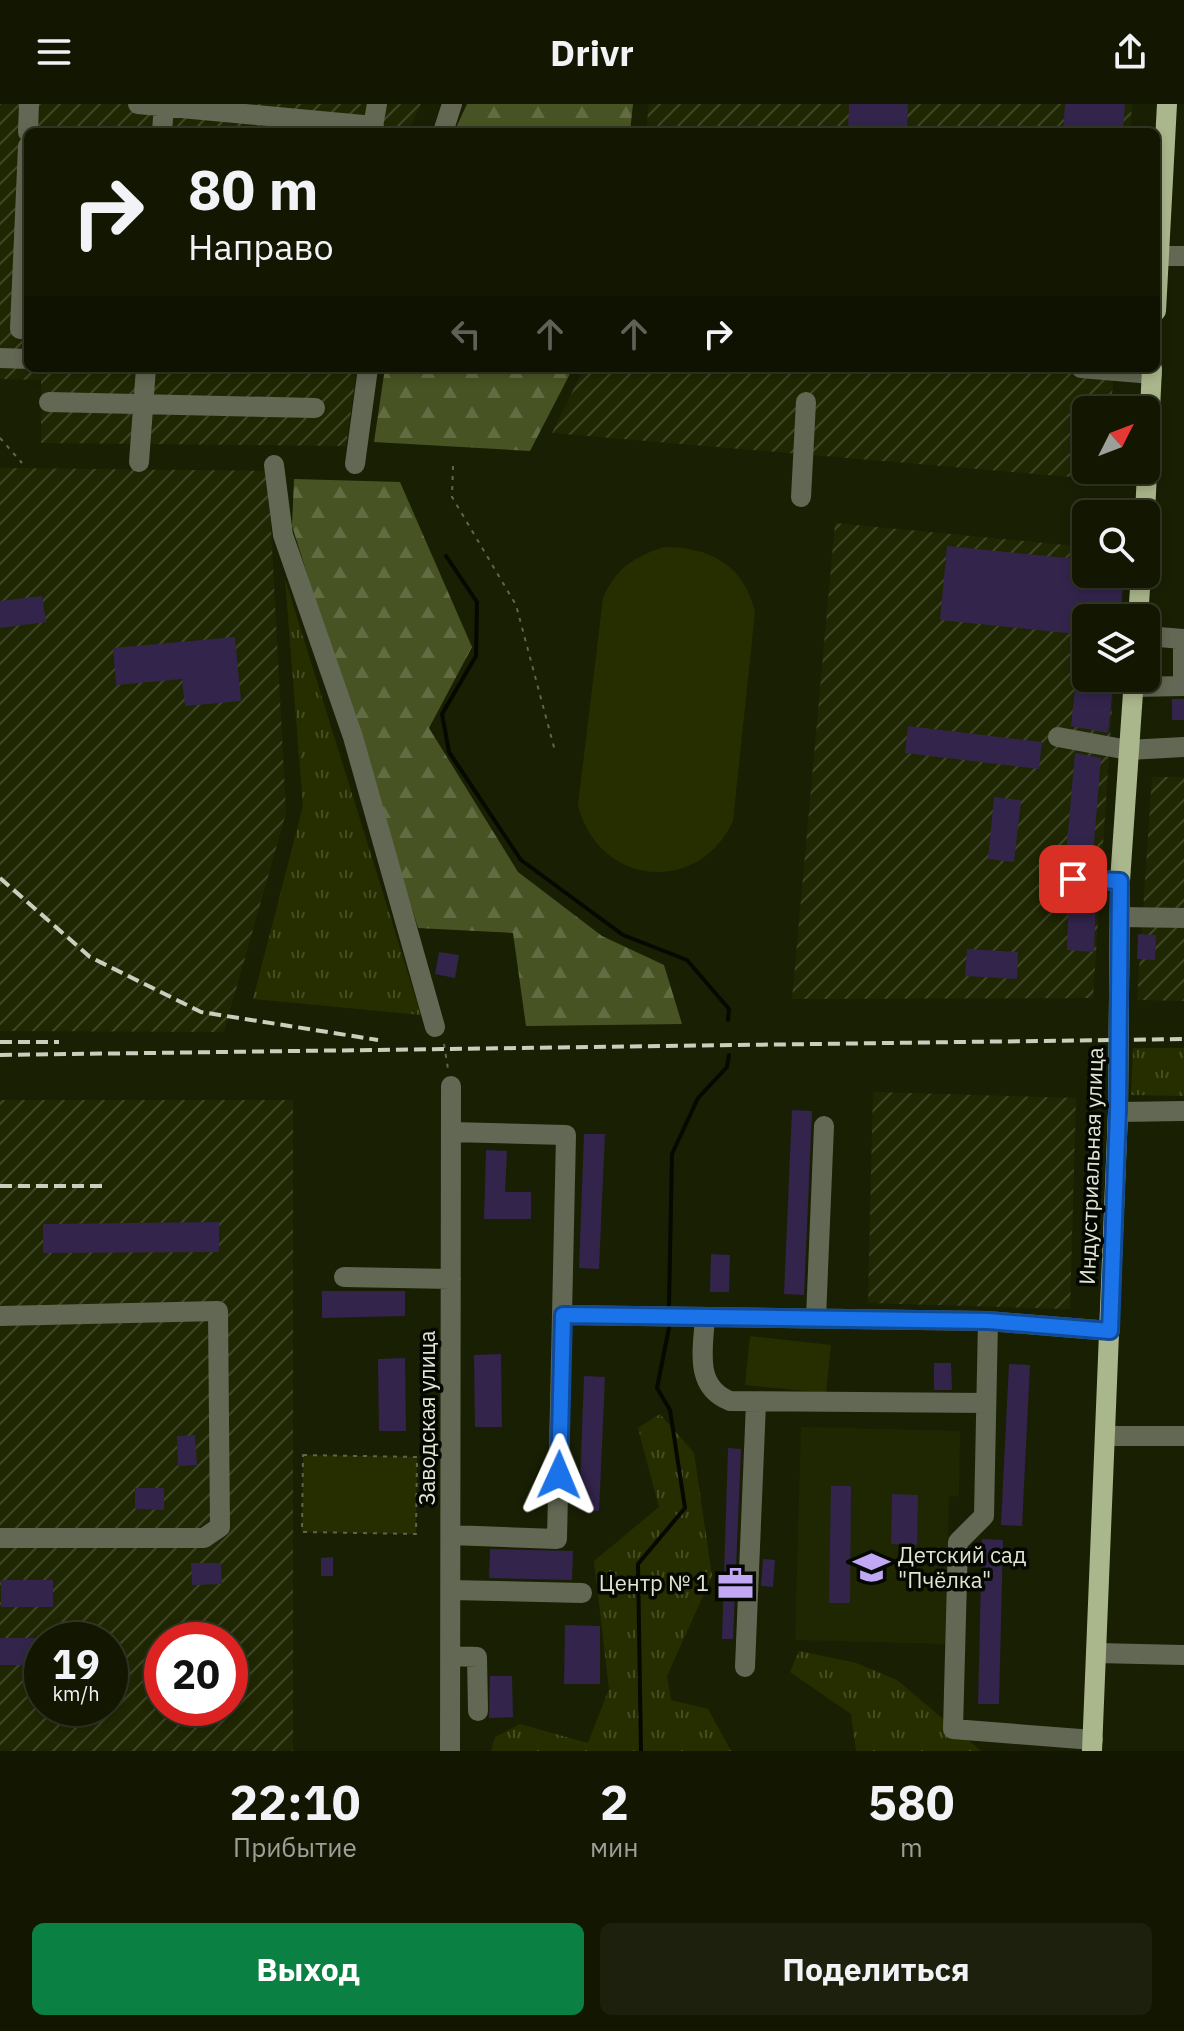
<!DOCTYPE html>
<html lang="ru">
<meta charset="utf-8">
<style>
body{margin:0;font-family:"IBM Plex Sans",sans-serif;background:#1c200c;color:#f1f3f6;height:100vh;display:flex;flex-direction:column;font-size:30px;white-space:nowrap}
*{box-sizing:border-box;margin:0}
p{font-size:26px;color:#9d9f99}
.icon{flex:none;width:44px;height:44px;fill:none;stroke:currentColor;stroke-width:2;stroke-linecap:round;stroke-linejoin:round}
.map{position:relative;height:1647px;overflow:hidden}
.panel{display:flex;flex-direction:column;background:#131702;flex:1}
.panel>*{flex:none}
.hud{position:absolute;left:24px;top:24px;width:1136px;height:244px;border-radius:12px;box-shadow:0 4px 12px #0003,0 0 0 2px #323624;background:#131702;color:#f1f3f6;overflow:hidden}
.needle{width:52px;rotate:48deg}
.fabs{position:absolute;left:1072px;top:292px;display:grid;gap:16px}
.fabs a{display:grid;place-items:center;width:88px;height:88px;border-radius:12px;background:#131702;box-shadow:0 4px 12px #0003,0 0 0 2px #323624;font-size:40px}
.speed{position:absolute;left:24px;top:1518px;display:flex;gap:16px;font-size:40px;font-weight:700;text-align:center}
.speed>*{display:grid;place-content:center;width:104px;height:104px;border-radius:50%;background:#131702;box-shadow:0 4px 12px #0003,0 0 0 2px #323624;line-height:1}
.speed small{font-size:20px;font-weight:400}
.speed .limit{border:12px solid #d22;background:#fff;color:#111}
.pin{position:absolute;display:grid;place-items:center;width:68px;height:68px;color:#fff;margin:-34px;border-radius:16px;box-shadow:0 4px 12px #0006}
.me{position:absolute;width:88px;margin:-44px;rotate:1deg;stroke-linejoin:round;filter:drop-shadow(0 0 6px #0008)}
.turn{display:flex;align-items:center;gap:28px;height:168px;padding:0 32px;font-size:36px}
.turn .icon{width:104px;height:104px;stroke-width:2.5}
.turn b{display:block;font-size:56px;line-height:68px}
.lanes{display:flex;align-items:center;height:76px;padding:0 32px;background:#0003;justify-content:center;gap:40px;direction:ltr}
.lanes .off{opacity:.35}
.eta{display:flex;justify-content:space-evenly;align-items:center;height:136px;text-align:center}
.eta b{font-size:48px;font-weight:800;line-height:56px}
.primary-button{display:flex;gap:16px;margin-top:auto;padding:16px 32px}
.primary-button a{flex:1;height:92px;border-radius:12px;background:#0b8043;color:#fff;font-size:32px;font-weight:800;line-height:92px;text-align:center}
.primary-button a+a{background:#1c200c;color:#f1f3f6}
header{display:flex;justify-content:space-between;align-items:center;height:104px;padding:0 32px;background:#131702;font-size:36px;font-weight:800}
.map>svg:first-child{display:block}
.built{fill:#1f2702}
.industrial{fill:url(#industrial-furrows);fill-rule:evenodd}
.grass{fill:url(#grass-tufts)}
.forest{fill:url(#forest-firs)}
.garden{fill:#262e00}
.lines{fill:none;stroke-linecap:round;stroke-linejoin:round}
.stream{stroke:#060900;stroke-width:4}
.building{fill:#33244c}
.path{stroke:#60664e;stroke-width:2;stroke-dasharray:4 6;stroke-linecap:butt}
.minor{stroke:#626853;stroke-width:20}
.major{stroke:#aab68b;stroke-width:20}
.rail{stroke:#cacfbd;stroke-width:4;stroke-dasharray:12 6;stroke-linecap:butt}
.route-casing{stroke:#114b97;stroke-width:20}
.route{stroke:#1a73e8;stroke-width:14}
.labels{text-anchor:middle;stroke-width:7;stroke-linejoin:round;paint-order:stroke}
.street-label{font-size:22px;fill:#e0e5d4;stroke:#050701}
.poi-label{font-size:22px;fill:#e0e5d4;stroke:#050701;text-anchor:start}
</style>
<header><svg class="icon" aria-label="menu" viewBox="0 0 24 24"><path d="M4 6h16M4 12h16M4 18h16"/></svg>Drivr<svg class="icon" aria-label="share" viewBox="0 0 24 24"><path d="M12 15V3M7 8l5-5 5 5M5 13v7h14v-7"/></svg></header>
<div class="map">
<svg width="1184" height="1647" viewBox="0 0 1184 1647">
<defs>
<pattern id="industrial-furrows" width="10" height="10" patternUnits="userSpaceOnUse" patternTransform="scale(2)"><rect width="10" height="10" fill="#1f2702"/><path d="M-1 1l2-2M0 10L10 0M9 11l2-2" fill="none" stroke="#3f4626"/></pattern>
<pattern id="grass-tufts" width="24" height="20" patternUnits="userSpaceOnUse" patternTransform="scale(2)"><rect width="24" height="20" fill="#262e00"/><path d="M3 7l-1-3M5 7V3M7 7l1-3M15 17l-1-3M17 17v-4M19 17l1-3" fill="none" stroke="#454c24"/></pattern>
<pattern id="forest-firs" width="22" height="20" patternUnits="userSpaceOnUse" patternTransform="scale(2)"><rect width="22" height="20" fill="#485323"/><path d="M5 1l3.5 6h-7zM16 11l3.5 6h-7z" fill="#626c42"/></pattern>
</defs>
<rect width="100%" height="100%" fill="#191f03"/>
<path class="built" d="M801 1323 960 1327 959 1392 949 1393 945 1540 795 1536Z"/>
<path class="industrial" d="M0 0H421L408 28H28V264H357L346 342 41 339V276L0 275Z
M649 0H1132L1130 28H646Z
M584 264H1114L1111 306H1086V366H1107V376L552 329Z
M0 364 268 367 286 709 224 928 0 927Z
M835 419 1086 443V470H1124L1120 514H1086V574H1114L1093 894 792 895Z
M1152 673H1184V897L1137 896Z
M873 988 1076 994 1070 1205 868 1199Z
M0 996H293V1647H0ZM42 1536H110V1604H42ZM162 1536H230V1604H162Z"/>
<path class="grass" d="M285 475 421 911 253 895 303 702Z
M1133 944H1184V992L1131 991Z
M660 1310 694 1349 712 1472 667 1572 671 1596 708 1605 731 1647H491L495 1633 520 1620 588 1639 609 1585 594 1457 659 1403 638 1324Z
M799 1547 856 1559 897 1576 981 1647H856L851 1610 790 1568Z"/>
<path class="forest" d="M467 0H633L630 28H454Z
M385 264H573L530 347 374 338Z
M294 375 400 378 472 543 429 624 518 768 602 832 664 861 682 920 526 922 513 829 418 824 292 422Z"/>
<path class="garden" d="M664 443C710 443 744 461 755 508L733 717C698 793 597 781 578 701L603 494C616 464 634 453 664 443Z
M750 1232 831 1241 826 1289 745 1281Z
M303 1351 417 1353 416 1430 302 1428Z"/>
<g class="lines">
<path class="stream" d="M446 452 477 498 476 552 442 610 449 648 521 756 623 831 687 856 729 905 728 916
M669 1201 672 1050 698 994 727 963 729 951
M641 1647 638 1460 685 1404 670 1306 657 1284 669 1224"/>
</g>
<path class="building" d="M849 0H908L907 28H848Z
M1065 0H1125L1123 28H1063Z
M947 442 1086 456V470H1124L1120 514H1086V531L940 516Z
M42 492 46 518 0 524V497Z
M235 533 241 597 185 602 182 575 116 581 113 544Z
M1076 574H1114L1108 629 1071 622Z
M1172 595H1184V616H1172Z
M908 622 1042 638 1039 665 905 649Z
M1075 649 1101 654 1092 763 1065 762Z
M994 693 1021 696 1014 758 988 755Z
M1069 788 1096 789 1094 848 1067 846Z
M1138 830 1156 831 1155 856 1137 855Z
M967 845 1018 848 1017 875 965 872Z
M439 848 459 851 455 874 435 870Z
M792 1006 812 1007 804 1191 784 1190Z
M584 1030H605L599 1165 579 1164Z
M486 1046 507 1047 505 1088H531V1115H484Z
M219 1118V1148L43 1149V1120Z
M711 1150 730 1151 729 1188H710Z
M322 1187H405V1212L322 1214Z
M501 1250 502 1323H475L474 1251Z
M405 1254 406 1327H379L378 1255Z
M934 1259H951L952 1286H934Z
M1009 1260 1030 1261 1022 1422 1001 1421Z
M584 1272 605 1273 599 1407 579 1406Z
M195 1331 197 1361 178 1362 177 1332Z
M728 1344 741 1345 733 1535H722Z
M831 1382H851L850 1499H829Z
M135 1384H164V1406L135 1405Z
M892 1390 918 1391 917 1441 891 1440Z
M982 1435 1003 1436 999 1600H978Z
M490 1445 573 1447 572 1476 489 1474Z
M333 1453V1472H321V1454Z
M763 1455 775 1456 773 1483 761 1482Z
M191 1459H221L222 1480 192 1481Z
M1 1476H53V1503H1Z
M565 1521 600 1522V1580H564Z
M0 1534H42V1561H0Z
M490 1572H512L513 1613 489 1614Z"/>
<g class="lines">
<path class="path" d="M0 334 22 359
M453 362 452 393 516 501 555 647
M444 940 448 965
M303 1351 417 1353 416 1430 302 1428Z"/>
<path class="minor" d="M138 0 374 22
M28 28 29 0
M162 28 164 0
M372 28 377 0
M443 28 452 0
M28 42 20 225H28
M1160 152H1184
M1 254 28 255
M1081 264 1152 270
M49 298 315 304
M139 358 146 264
M355 360 368 264
M274 361 283 431 353 633 435 923
M801 393 806 298
M1134 583 1183 582V535L1146 532
M1058 633 1128 646 1184 643
M1049 774 1120 777
M1120 813 1184 814
M1118 1008 1184 1007
M451 1028 566 1031 557 1435 451 1431
M344 1173 451 1175
M563 1211 988 1217 1110 1227
M0 1212 218 1207 220 1423 204 1434H0
M705 1213C703 1246 694 1283 730 1297L986 1299
M816 1214 824 1022
M988 1217 984 1412 958 1438 953 1625 1093 1636
M1106 1332H1184
M451 1486 582 1489
M1096 1549 1184 1551
M451 1552 477 1553 478 1607
M745 1563 756 1299
M450 1647 451 982"/>
<path class="major" d="M1156 207 1167 0
M1145 410 1152 264
M1138 514 1141 470
M1092 1647 1118 1008 1120 777 1134 574"/>
<path class="rail" d="M0 774 90 853 201 908 378 936
M0 938H59
M0 951 1184 935
M0 1082H108"/>
</g>
<g class="lines">
<defs>
<path id="route" d="M559 1371 563 1211 988 1217 1110 1227 1118 1008 1120 777 1073 775"/>
</defs>
<use href="#route" class="route-casing"/>
<use href="#route" class="route"/>
</g>
<defs>
<symbol id="school-bare" viewBox="-9 -9 18 18"><path d="M0-5L7-2L0 1L-7-2ZM-4 1L0 2.5L4 1V4Q0 6-4 4Z" fill="#c0a8f4" stroke="#050701" stroke-width="2.5" paint-order="stroke"/></symbol>
<symbol id="office-bare" viewBox="-9 -9 18 18"><path d="M-6-3h4V-5.5h4V-3h4V5H-6ZM-1-4.5V-3h2v-1.5ZM-6 0V1H6V0Z" fill="#c0a8f4" stroke="#050701" stroke-width="2.5" paint-order="stroke"/></symbol>
</defs>
<g fill-rule="evenodd">
<use href="#school-bare" x="846" y="1438" width="51" height="51"/>
<use href="#office-bare" x="710" y="1454" width="51" height="51"/>
</g>
<g class="labels">
<g class="street-label">
<text transform="translate(1091 1062) rotate(-88)" y="8">Индустриальная улица</text>
<text transform="translate(427 1314) rotate(-90)" y="8">Заводская улица</text>
</g>
<g class="poi-label">
<text x="898" y="1459">Детский сад<tspan x="898" dy="25">"Пчёлка"</tspan></text>
<text x="709" y="1487" text-anchor="end">Центр № 1</text>
</g>
</g>
</svg>
<div class="fabs">
<a><svg class="needle" viewBox="-14 -14 28 28"><path d="M0-13l5 13h-10z" fill="#e53935"/><path d="M0 13l5-13h-10z" fill="#9d9f99"/></svg></a>
<a><svg class="icon" aria-label="search" viewBox="0 0 24 24"><circle cx="10" cy="10" r="6"/><path d="M15 15l6 6"/></svg></a>
<a><svg class="icon" aria-label="layers" viewBox="0 0 24 24"><path d="M12 4l9 5-9 5-9-5zM3 14l9 5 9-5"/></svg></a>
</div>
<div class="speed"><div>19<small>km/h</small></div><div class="limit">20</div></div>
<div class="pin" style="left:1073px;top:775px;background:#d93025"><svg class="icon" aria-label="arrive" viewBox="0 0 24 24"><path d="M6 21V4h12l-3 4 3 4H6"/></svg></div>
<svg class="me" style="left:559px;top:1371px" viewBox="-20 -20 40 40"><path d="M0-17L14 15 0 8-14 15z" fill="#1a73e8" stroke="#fff" stroke-width="4"/></svg>
<div class="hud">
<div class="turn"><svg class="icon" aria-label="right" viewBox="0 0 24 24"><path d="M7 20v-9h11M14 6l5 5-5 5"/></svg><div><b>80 m</b>Направо</div></div>
<div class="lanes"><svg class="icon off" aria-label="left" viewBox="0 0 24 24"><path d="M17 20v-9H6M10 6l-5 5 5 5"/></svg><svg class="icon off" aria-label="ahead" viewBox="0 0 24 24"><path d="M12 20V5M6 11l6-6 6 6"/></svg><svg class="icon off" aria-label="ahead" viewBox="0 0 24 24"><path d="M12 20V5M6 11l6-6 6 6"/></svg><svg class="icon" aria-label="right" viewBox="0 0 24 24"><path d="M7 20v-9h11M14 6l5 5-5 5"/></svg></div>
</div>
</div>
<section class="panel">
<div class="eta">
<div><b>22:10</b><p>Прибытие</p></div>
<div><b>2</b><p>мин</p></div>
<div><b>580</b><p>m</p></div>
</div>
<div class="primary-button"><a>Выход</a><a>Поделиться</a></div>
</section>
